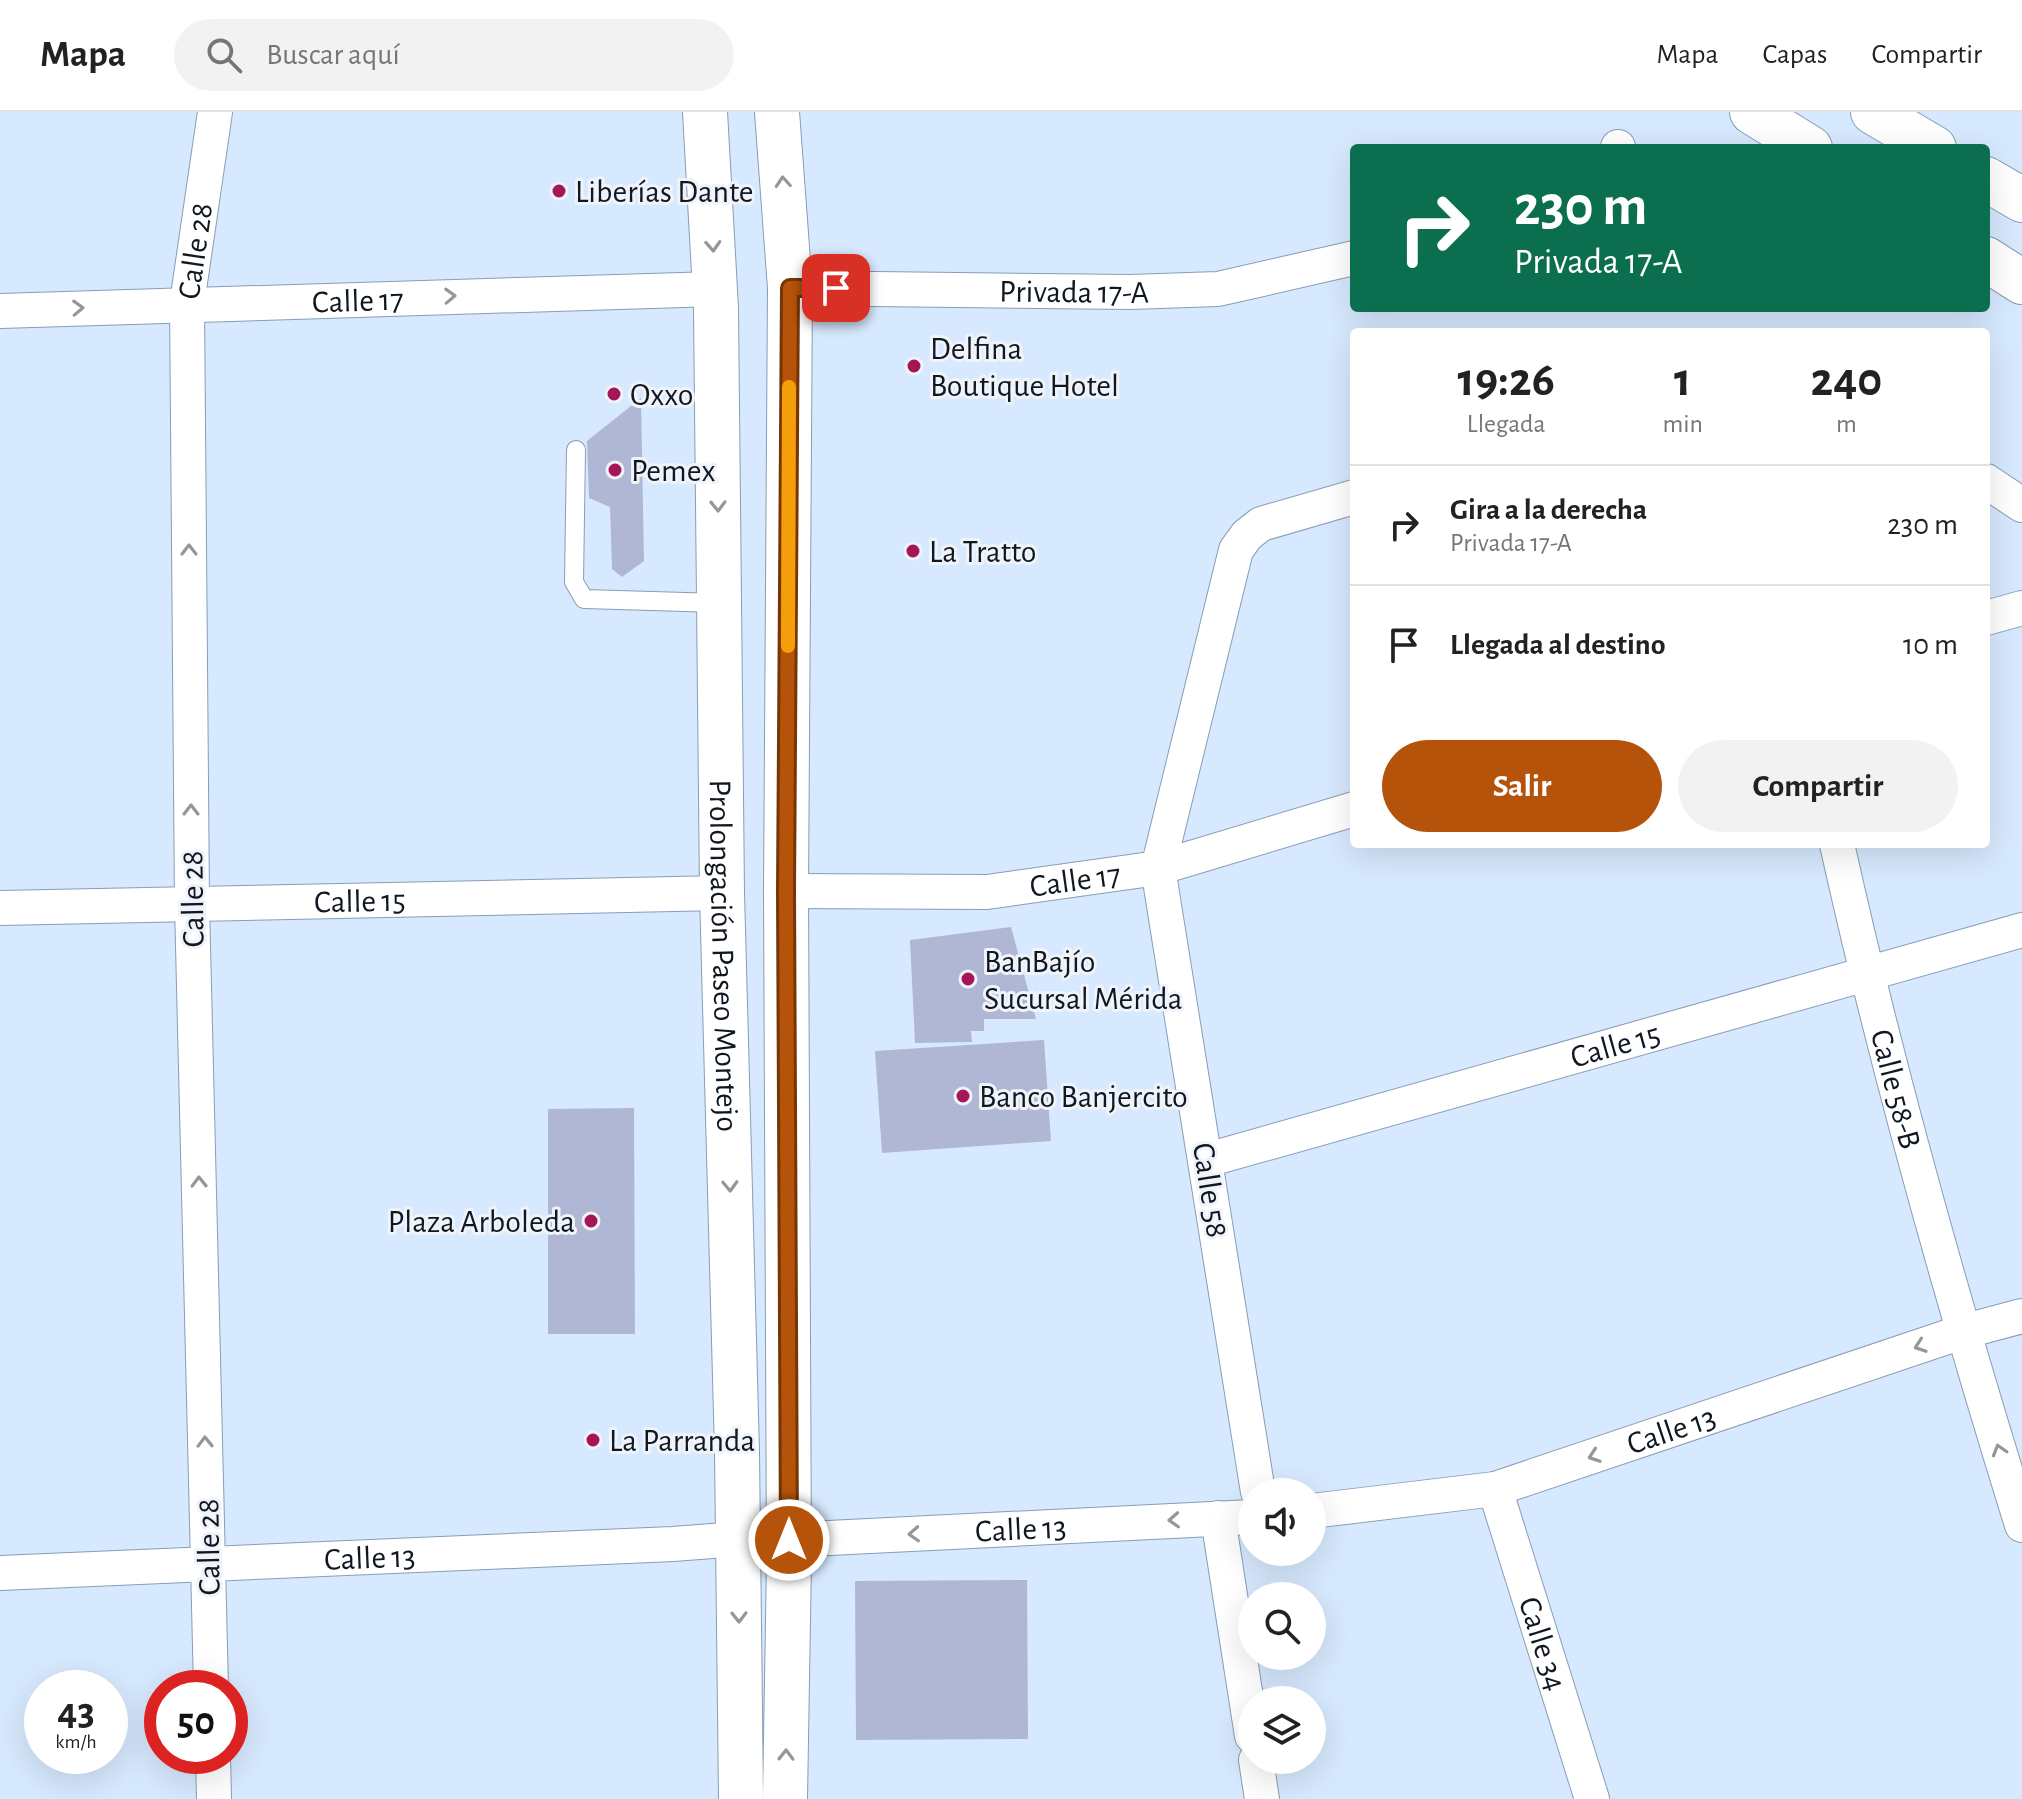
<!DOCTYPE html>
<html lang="es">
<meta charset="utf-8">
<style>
body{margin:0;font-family:"Alegreya Sans",sans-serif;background:#f2f2f2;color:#222;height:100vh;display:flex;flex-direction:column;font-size:30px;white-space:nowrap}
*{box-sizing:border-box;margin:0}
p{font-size:26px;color:#767676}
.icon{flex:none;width:44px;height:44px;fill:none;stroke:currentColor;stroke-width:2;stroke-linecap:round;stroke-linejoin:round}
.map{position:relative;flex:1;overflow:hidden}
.drawer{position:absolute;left:1350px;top:216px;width:640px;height:520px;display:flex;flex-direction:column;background:#fff;border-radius:8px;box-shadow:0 8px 32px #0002}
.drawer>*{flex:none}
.guide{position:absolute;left:1350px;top:32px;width:640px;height:168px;border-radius:8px;box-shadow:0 8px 32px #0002;background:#0b6e4f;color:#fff;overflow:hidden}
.tools{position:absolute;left:1238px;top:1366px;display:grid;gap:16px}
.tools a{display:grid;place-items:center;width:88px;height:88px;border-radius:50%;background:#fff;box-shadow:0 8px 32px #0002;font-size:40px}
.speed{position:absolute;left:24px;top:1558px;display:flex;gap:16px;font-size:40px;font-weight:700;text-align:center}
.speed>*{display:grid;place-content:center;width:104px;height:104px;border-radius:50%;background:#fff;box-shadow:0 8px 32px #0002;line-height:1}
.speed small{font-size:20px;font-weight:400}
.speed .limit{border:12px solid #d22;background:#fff;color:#111}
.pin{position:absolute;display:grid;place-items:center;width:68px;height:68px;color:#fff;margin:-34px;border-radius:16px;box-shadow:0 4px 12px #0006}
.me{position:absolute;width:88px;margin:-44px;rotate:0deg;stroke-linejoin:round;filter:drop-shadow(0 0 6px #0008)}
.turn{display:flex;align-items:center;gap:28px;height:168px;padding:0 32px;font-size:36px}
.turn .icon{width:104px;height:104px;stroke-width:2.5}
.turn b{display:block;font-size:56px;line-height:68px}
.eta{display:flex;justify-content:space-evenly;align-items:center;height:136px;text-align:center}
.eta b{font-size:48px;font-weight:600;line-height:56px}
.cta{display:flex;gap:16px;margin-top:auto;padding:16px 32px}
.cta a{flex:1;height:92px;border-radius:48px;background:#b45309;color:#fff;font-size:32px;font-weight:600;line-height:92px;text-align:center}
.cta a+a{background:#f2f2f2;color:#222}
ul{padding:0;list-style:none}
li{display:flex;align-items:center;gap:24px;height:120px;padding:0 32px;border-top:2px solid #e0e0e0}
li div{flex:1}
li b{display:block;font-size:30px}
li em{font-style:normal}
header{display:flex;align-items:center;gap:48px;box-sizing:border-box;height:112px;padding:0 40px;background:#fff;border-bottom:2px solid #e0e0e0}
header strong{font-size:38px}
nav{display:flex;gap:44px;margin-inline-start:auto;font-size:28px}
.search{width:560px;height:72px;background:#f2f2f2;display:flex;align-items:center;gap:20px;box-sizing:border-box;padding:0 28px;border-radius:44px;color:#767676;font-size:30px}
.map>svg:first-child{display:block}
.building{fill:#afb7d5}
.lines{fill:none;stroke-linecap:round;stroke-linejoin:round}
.service-casing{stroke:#889db6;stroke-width:20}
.minor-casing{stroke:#889db6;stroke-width:36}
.secondary-casing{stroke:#889db6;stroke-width:46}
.service{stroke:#fff;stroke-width:18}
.minor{stroke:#fff;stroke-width:34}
.secondary{stroke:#fff;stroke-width:44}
.oneway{stroke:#93979b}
.route-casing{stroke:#753606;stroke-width:20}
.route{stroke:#b45309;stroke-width:14}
.slow{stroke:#f59e0b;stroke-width:14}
.poi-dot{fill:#a51657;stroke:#f0f4fa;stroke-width:3}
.labels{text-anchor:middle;stroke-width:6;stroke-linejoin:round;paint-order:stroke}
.poi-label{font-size:32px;fill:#0f1720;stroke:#f0f4fa;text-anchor:start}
.street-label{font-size:32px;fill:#0f1720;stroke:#f0f4fa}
</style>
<header>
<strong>Mapa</strong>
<div class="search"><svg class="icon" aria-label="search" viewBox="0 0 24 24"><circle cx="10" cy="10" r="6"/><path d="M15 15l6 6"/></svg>Buscar aquí</div>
<nav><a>Mapa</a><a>Capas</a><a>Compartir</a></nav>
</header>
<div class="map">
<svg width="2022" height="1687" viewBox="0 0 2022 1687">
<rect width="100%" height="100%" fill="#d7e9fe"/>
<path class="building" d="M641 286 644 449 622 465 612 457 610 395 589 386 587 329Z
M1011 815 1036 907H984V919H971L972 930 915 931 910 828Z
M1044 928 1051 1029 882 1041 875 939Z
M634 996 635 1222H548V997Z
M1027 1468 1028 1627 856 1628 855 1469Z"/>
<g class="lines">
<defs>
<path id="service" d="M576 338 574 470 584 487 719 491"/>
<g id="minor">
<path d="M1618 36V35"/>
<path id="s1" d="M790 176 1130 180 1218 177 1354 146"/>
<path id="s2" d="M0 199 715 177"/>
<path d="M1986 369 2022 393"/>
<path d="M1986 506 2022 496"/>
<path id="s3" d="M1837 732C1888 962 1952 1188 2022 1413"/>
<path id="s4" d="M786 779 987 780 1158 756 1354 697"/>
<path id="s5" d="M0 796 722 781"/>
<path id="s6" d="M1207 1048 2022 818"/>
<path id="s7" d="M1495 1377 1592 1687"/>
<path d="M1258 1380 1158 756 1236 438 1247 423 1261 412 1354 385"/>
<path id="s8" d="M1312 1399 1495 1377 1962 1220 2022 1204"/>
<path d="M1218 1406 1252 1624"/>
<path id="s9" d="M789 1428 1252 1405"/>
<path id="s10" d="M0 1461 673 1432 738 1427"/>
<path id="s11" d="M211 1576 192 792 187 191 215 0"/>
<path d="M213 1644 214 1687"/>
<path d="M1256 1648 1262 1687"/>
</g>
<g id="secondary">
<path id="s12" d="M705 0 716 196 722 781 737 1340 741 1687"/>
<path d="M777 0 790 176 786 779 789 1448 785 1687"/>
<path d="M1752 0 1810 36"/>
<path d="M1873 0 1934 36"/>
<path d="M1986 67 2022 88"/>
<path d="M1986 147 2022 170"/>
</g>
</defs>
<use href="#service" class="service-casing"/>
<use href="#minor" class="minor-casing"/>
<use href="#secondary" class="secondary-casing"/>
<use href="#service" class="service"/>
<use href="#minor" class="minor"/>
<use href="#secondary" class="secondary"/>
</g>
<defs><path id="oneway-chevron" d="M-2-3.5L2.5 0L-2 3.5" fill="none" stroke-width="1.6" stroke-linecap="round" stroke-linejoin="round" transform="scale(2)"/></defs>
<g class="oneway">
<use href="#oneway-chevron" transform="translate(783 70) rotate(-94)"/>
<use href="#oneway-chevron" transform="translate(713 134) rotate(87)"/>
<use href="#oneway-chevron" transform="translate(450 184) rotate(-2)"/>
<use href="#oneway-chevron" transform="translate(78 196) rotate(-2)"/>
<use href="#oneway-chevron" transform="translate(718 394) rotate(89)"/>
<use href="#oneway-chevron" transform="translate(189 438) rotate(-90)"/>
<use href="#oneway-chevron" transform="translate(191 698) rotate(-90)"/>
<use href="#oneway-chevron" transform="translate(199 1070) rotate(-91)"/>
<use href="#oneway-chevron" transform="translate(730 1074) rotate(88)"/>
<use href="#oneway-chevron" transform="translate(1920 1234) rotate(161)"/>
<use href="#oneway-chevron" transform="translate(205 1330) rotate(-91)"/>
<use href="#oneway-chevron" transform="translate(1999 1338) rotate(-107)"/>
<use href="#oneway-chevron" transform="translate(1594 1344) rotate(161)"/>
<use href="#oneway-chevron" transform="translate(1174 1408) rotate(177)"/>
<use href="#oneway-chevron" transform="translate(914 1422) rotate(177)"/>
<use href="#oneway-chevron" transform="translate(739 1505) rotate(89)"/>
<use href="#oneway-chevron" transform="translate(786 1643) rotate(-89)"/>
</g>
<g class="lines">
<defs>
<path id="route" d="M789 1428 786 779 790 176H836"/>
</defs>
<use href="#route" class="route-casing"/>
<use href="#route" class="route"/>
<path class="slow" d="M788 534 789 275"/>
</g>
<g class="poi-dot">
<circle cx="559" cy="79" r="8"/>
<circle cx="914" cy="254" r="8"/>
<circle cx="614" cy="282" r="8"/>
<circle cx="615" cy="358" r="8"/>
<circle cx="913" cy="439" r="8"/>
<circle cx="968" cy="867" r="8"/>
<circle cx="963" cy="984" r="8"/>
<circle cx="591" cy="1109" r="8"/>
<circle cx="593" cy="1328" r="8"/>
</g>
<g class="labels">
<g class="poi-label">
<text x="575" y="90">Liberías Dante</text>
<text x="930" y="247">Delfina<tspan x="930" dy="37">Boutique Hotel</tspan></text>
<text x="630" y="293">Oxxo</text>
<text x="631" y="369">Pemex</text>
<text x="929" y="450">La Tratto</text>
<text x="984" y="860">BanBajío<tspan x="984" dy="37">Sucursal Mérida</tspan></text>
<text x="979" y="995">Banco Banjercito</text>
<text x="575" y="1120" text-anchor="end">Plaza Arboleda</text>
<text x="609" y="1339">La Parranda</text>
</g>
<g class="street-label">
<text dy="11" stroke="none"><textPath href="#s11" startOffset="1438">Calle 28</textPath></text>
<text dy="11" stroke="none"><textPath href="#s1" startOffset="284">Privada 17-A</textPath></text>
<text dy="11" stroke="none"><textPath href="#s2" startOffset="358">Calle 17</textPath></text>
<text dy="11" stroke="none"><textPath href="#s4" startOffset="290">Calle 17</textPath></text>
<text transform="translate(192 787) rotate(-91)" y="11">Calle 28</text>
<text dy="11" stroke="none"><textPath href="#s5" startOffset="360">Calle 15</textPath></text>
<text dy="11" stroke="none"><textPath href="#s12" startOffset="844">Prolongación Paseo Montejo</textPath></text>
<text dy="11" stroke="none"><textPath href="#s6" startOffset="424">Calle 15</textPath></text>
<text dy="11" stroke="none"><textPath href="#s3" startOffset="252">Calle 58-B</textPath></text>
<text transform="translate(1211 1078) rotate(81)" y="11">Calle 58</text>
<text dy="11" stroke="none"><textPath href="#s8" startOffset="370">Calle 13</textPath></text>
<text dy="11" stroke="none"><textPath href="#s9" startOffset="232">Calle 13</textPath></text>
<text transform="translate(208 1435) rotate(-91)" y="11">Calle 28</text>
<text dy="11" stroke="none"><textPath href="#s10" startOffset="370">Calle 13</textPath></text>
<text dy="11" stroke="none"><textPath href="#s7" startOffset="162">Calle 34</textPath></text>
</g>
</g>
</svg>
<div class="tools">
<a><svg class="icon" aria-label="sound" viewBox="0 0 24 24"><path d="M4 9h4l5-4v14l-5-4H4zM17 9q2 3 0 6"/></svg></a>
<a><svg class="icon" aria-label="search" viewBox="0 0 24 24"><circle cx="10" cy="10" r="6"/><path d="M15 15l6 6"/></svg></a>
<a><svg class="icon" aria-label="layers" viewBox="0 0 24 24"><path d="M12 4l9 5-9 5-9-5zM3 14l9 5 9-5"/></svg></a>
</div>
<div class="speed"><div>43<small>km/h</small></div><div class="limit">50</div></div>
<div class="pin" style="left:836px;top:176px;background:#d93025"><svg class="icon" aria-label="arrive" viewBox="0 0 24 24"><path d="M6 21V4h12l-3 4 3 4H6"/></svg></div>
<svg class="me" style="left:789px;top:1428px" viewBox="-20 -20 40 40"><circle r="17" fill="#b45309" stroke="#fff" stroke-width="3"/><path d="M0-11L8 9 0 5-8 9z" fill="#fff"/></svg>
<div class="guide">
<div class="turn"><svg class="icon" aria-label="right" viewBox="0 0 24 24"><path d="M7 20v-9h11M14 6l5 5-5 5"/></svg><div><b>230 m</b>Privada 17-A</div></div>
</div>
<section class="drawer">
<div class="eta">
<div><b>19:26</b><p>Llegada</p></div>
<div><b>1</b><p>min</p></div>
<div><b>240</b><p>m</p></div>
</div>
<ul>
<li><svg class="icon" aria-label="right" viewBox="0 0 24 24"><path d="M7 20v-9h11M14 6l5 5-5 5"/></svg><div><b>Gira a la derecha</b><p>Privada 17-A</p></div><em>230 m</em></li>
<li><svg class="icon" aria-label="arrive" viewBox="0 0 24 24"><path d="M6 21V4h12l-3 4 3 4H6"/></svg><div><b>Llegada al destino</b></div><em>10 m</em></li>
</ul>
<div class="cta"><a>Salir</a><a>Compartir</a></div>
</section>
</div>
